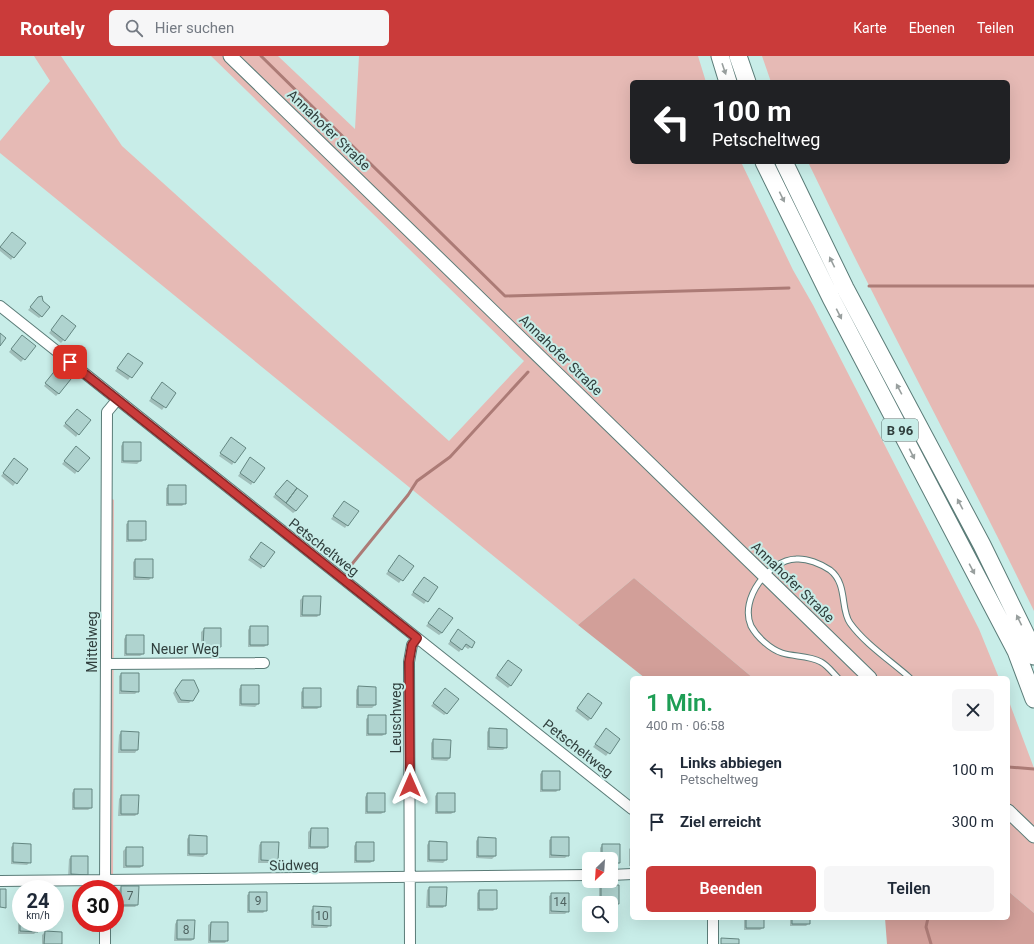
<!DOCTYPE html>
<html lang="de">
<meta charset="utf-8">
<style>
body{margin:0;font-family:Roboto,sans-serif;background:#f6f6f7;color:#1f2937;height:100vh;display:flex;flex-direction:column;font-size:15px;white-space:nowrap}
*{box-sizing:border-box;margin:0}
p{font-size:13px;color:#747a83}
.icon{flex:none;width:22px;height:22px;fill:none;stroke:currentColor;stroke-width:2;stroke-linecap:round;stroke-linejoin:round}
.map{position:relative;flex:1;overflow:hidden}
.details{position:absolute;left:630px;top:620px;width:380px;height:244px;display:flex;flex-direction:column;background:#fff;border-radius:6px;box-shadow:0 4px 16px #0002}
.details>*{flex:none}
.guide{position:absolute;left:630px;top:24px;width:380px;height:84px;border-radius:6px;box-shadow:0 4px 16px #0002;background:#202124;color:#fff;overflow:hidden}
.needle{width:26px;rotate:205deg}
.controls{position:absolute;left:582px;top:796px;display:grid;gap:8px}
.controls a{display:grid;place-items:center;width:36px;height:36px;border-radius:6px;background:#fff;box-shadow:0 4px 16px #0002;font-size:20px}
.speed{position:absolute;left:12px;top:824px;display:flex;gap:8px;font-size:20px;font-weight:700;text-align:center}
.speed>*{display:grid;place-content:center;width:52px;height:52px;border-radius:50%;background:#fff;box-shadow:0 4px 16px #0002;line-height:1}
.speed small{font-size:10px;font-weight:400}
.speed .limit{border:6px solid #d22;background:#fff;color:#111}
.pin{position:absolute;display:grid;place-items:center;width:34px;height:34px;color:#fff;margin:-17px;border-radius:8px;box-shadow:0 2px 6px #0006}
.me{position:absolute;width:44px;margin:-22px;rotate:0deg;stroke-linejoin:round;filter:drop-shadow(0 0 3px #0008)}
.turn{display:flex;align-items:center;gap:14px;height:84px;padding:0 16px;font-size:18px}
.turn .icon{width:52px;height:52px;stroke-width:2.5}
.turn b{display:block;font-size:28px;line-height:34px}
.round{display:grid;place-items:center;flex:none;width:42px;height:42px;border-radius:6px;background:#f6f6f7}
.headline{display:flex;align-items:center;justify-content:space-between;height:68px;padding:0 16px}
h1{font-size:24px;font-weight:600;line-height:30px;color:#1e9e55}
.cta{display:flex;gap:8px;margin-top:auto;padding:8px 16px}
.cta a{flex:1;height:46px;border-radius:6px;background:#ca3b3a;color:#fff;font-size:16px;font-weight:600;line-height:46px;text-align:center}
.cta a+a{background:#f6f6f7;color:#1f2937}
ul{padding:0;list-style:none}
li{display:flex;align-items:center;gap:12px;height:52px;padding:0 16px}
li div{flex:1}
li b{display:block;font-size:15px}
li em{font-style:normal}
header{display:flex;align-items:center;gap:24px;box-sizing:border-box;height:56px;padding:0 20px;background:#ca3b3a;color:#fff}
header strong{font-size:19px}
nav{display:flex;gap:22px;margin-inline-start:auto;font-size:14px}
.search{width:280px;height:36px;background:#f6f6f7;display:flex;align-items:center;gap:10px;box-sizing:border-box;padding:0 14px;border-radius:6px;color:#747a83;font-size:15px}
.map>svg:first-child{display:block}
.green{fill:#e6bab5}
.forest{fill:#d29f99}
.shadow{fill:#0003}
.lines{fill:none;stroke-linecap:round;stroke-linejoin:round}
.stream{stroke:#ac7b76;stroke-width:3}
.building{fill:#afd3cf;stroke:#648681}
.service-casing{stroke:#5b7c78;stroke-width:7}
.minor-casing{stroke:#5b7c78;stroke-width:12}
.tertiary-casing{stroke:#5b7c78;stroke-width:15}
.trunk-casing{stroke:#5b7c78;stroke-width:19}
.service{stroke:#fff;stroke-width:5}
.minor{stroke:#fff;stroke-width:10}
.tertiary{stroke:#fff;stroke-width:13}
.trunk{stroke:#fff;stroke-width:17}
.oneway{fill:#989f9e}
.route-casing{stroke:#832626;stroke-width:10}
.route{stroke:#ca3b3a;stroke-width:7}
.labels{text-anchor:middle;stroke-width:4;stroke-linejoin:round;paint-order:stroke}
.number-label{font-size:12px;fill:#506462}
.shield{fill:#c8ede8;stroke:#5e7370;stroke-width:1}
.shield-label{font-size:13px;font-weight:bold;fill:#303f3d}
.street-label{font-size:14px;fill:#303f3d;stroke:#c8ede8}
</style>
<header>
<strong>Routely</strong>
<div class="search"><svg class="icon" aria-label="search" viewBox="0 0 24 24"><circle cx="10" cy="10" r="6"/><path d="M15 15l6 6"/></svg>Hier suchen</div>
<nav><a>Karte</a><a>Ebenen</a><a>Teilen</a></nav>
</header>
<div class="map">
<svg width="1034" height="888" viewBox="0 0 1034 888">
<rect width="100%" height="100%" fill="#c8ede8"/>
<path class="green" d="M34 0H61L122 90 449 385 524 305 211 0H278L355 73 359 0H698L706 26H632V106H741L793 214 813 249 979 573 999 622H753L634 522 578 569 0 97V85L50 25Z
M762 0H1034V555C961 404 880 257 808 106H1008V26H771Z
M101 435 114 444 113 833H101Z
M1008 643 1034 712V857L1008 835Z"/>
<path class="forest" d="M634 522 753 622H645L578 569Z
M1008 835 1034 857V888H887L885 862H1008Z"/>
<path class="shadow" d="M9 180 13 201 11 204 0 195V192Z
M36 245 42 260 39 262 28 254Z
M60 263 75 271 61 287 49 277Z
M20 282 35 290 21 306 9 296Z
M126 301 141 307 128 324 115 315Z
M55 316 59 337 56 340 44 330Z
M159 330 175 337 162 354 149 345Z
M75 357 78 378 76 381 63 370Z
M229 385 234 406 232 409 219 400Z
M123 387 140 405 137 408 121 407V390Z
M74 394 77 415 75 418 62 408Z
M248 405 253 426 251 429 238 420Z
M12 406 27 413 13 430 1 420Z
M284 427 296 455 293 457 273 441Z
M169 430 185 447 182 450H166V432Z
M342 449 357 455 345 472 331 463Z
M129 466 145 483 142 486H126V468Z
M261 487 274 496 261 513 248 504Z
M397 503 412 510 399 527 386 518Z
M135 504 152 521 149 524H133V506Z
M421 525 437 531 424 548 411 539Z
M303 541 319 559 317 561H300V544Z
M439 553 442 577 439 579 426 570Z
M250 571 267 589 264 591H248V574Z
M204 573H220V591L218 593H201V576Z
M456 577 471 591 468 593 464 590 459 596 448 588Z
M126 580 143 598 140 600H124V583Z
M505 608 511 629 508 632 495 622Z
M121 618 138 635 135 638H119V620Z
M182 625 192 644 189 647H178L173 637Z
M241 630 258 648 255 651 239 650V633Z
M358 631 375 632V649L372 652H356V634Z
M304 633 320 651 317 653H301V636Z
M442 636 447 657 444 659 431 650Z
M585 641 591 662 588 665 575 655Z
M369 660 385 678 382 680H366V663Z
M489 673 506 691 503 694H487V676Z
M121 676 138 677 137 694 135 697H118L119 679Z
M604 676 619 683 606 700 593 691Z
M433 684 450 702 447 705 431 704V687Z
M542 716 559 733 556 736H540V718Z
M74 734 91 752 88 754H72V737Z
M367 738 384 756 381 758H365V741Z
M437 738 454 756 451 758H435V740Z
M121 740 137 758 135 760H118L119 743Z
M311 773H327V791L325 793H308V776Z
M189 780 206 781V798L203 801 187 800V783Z
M478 782 495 800 492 803 476 802V785Z
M552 782 568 799 565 802H549V784Z
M429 786 446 804 443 807 427 806V789Z
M261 787 277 804 275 807H258L259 789Z
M356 787 373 805 370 807H354V790Z
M14 788 30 806 27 809 11 808V791Z
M602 789 619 807 616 809H611V803H600V792Z
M632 790V810H629V793Z
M126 792 142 810 140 812H123V795Z
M71 801 87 818 85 821H68L69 803Z
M601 830 618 847 615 850H611V847H599V832Z
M121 831 137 849 135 851H118L119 834Z
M429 832 445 849 443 852H426L427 834Z
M479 835 496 852 493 855H477V837Z
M250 837 266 854 263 857H247V839Z
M552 838 568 855 565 858H549V840Z
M314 851 330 869 327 872H311V854Z
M21 858V867H37V875L34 878H18V860Z
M744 862H763V872L760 874H744Z
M790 862H809V867L806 870H790Z
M177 865 194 883 191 885H174L175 868Z
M211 867 227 884 225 887H208V869Z
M45 876 61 888H42V879Z"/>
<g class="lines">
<path class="stream" d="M261 0 505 240 789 232
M869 230H1034
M348 513 408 439 417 425 450 401 528 316
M1008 711 1034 713
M928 862 926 871 931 888"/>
</g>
<path class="building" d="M12 176 26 187 14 202 0 191Z
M42 240 43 245 50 251 42 261 30 251 38 241Z
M62 259 76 270 65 285 51 274Z
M0 277 6 282 0 290Z
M22 279 36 290 25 304 11 293Z
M128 297 143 307 132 322 117 312Z
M57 312 71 323 59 338 45 327Z
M162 326 176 337 166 352 151 342Z
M77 353 91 364 79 379 65 367Z
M231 381 246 392 235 407 220 397Z
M123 386H141V405H123Z
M76 390 90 402 78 416 64 405Z
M250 401 265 412 254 427 240 417Z
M14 402 28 413 17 428 3 417Z
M287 424 297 432 286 447 275 438Z
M168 429H186V448H168Z
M297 432 308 440 296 455 286 447Z
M344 445 359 455 348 470 333 460Z
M128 465H146V484H128Z
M261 486 275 496 264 511 250 501Z
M399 499 414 510 403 525 388 515Z
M135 503H153V522L135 521Z
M424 521 438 531 428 546 413 536Z
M303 540H321L320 559H302Z
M439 552 453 562 442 577 428 567Z
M250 570H268V589H250Z
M204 572H221V591H203Z
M458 573 475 586 472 592 466 588 462 594 450 585Z
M126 579H144V598H126Z
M508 604 522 614 511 630 497 619Z
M121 617H139V636L121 635Z
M182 624H194L199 635 193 645 181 644 175 634Z
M241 629H259V648H241Z
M358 630 376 631V649H358Z
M303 632H321V651H303Z
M445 632 459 643 447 658 433 647Z
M588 637 602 647 591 663 577 652Z
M368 659H386V678H368Z
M489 672 507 673V692L489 691Z
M606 672 620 683 610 698 595 688Z
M121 675 139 676 138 694H121Z
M433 683 451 684 450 702H433Z
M542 715H560V734H542Z
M74 733H92V752H74Z
M367 737H385V756H367Z
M437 737H455V756H437Z
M121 739H139L138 758H121Z
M311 772H328V791H310Z
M189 779 207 780V798H189Z
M478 781 496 782V800H478Z
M551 781H569V800L551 799Z
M429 785 447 786V804H429Z
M261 786H279L278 805 261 804Z
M356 786H374V805H356Z
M13 787 31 788V807L13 806Z
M602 788H620V807H611V803H602Z
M126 791H143V810H126Z
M71 800H88V819L71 818Z
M601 829H619V848L601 847Z
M121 830H139L138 849H121Z
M429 831H447L446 850H429Z
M0 833H6V852L0 851Z
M479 834H497V853H479Z
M249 836H267V855H249Z
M551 837H569V856L551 855Z
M313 850 331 851V870L313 869Z
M20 857 21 867H38V876L20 875Z
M746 862H764V872H746Z
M792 862H810V868H792Z
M177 864H195L194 883H177Z
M211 866H228V885H210Z
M45 875 62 876V888H44Z
M721 882 739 883V888H721Z"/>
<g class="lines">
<defs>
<path id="service" d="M838 622C833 617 827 609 821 606 809 599 794 601 782 597 770 593 757 581 751 570 739 543 769 504 796 503 807 502 821 508 830 514 848 528 840 553 850 567 865 588 891 605 910 622"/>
<path id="minor" d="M0 250 632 753
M106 608 264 607
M611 819 632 818
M0 825 589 819
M105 833 107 356 117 344
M105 867V888
M410 888 409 606 412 589 417 582
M713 888V862"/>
<path id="tertiary" d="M230 0 870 622
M1008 755 1034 780"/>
<path id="trunk" d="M720 0 728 26
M738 0 747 26
M764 106 831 242 1016 595 1034 643
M784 106 845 232 982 489 1027 581 1034 600"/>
</defs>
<use href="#service" class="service-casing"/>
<use href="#minor" class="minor-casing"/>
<use href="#tertiary" class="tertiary-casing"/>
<use href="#trunk" class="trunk-casing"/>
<use href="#service" class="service"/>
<use href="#minor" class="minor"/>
<use href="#tertiary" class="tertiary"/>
<use href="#trunk" class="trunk"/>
</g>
<defs><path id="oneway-solid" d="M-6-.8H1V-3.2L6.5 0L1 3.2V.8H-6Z"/></defs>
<g class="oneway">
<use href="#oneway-solid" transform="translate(724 13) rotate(71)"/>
<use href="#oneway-solid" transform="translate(782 141) rotate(64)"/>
<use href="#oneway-solid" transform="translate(832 206) rotate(-116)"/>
<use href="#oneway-solid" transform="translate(839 258) rotate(63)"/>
<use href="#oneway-solid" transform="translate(899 333) rotate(-118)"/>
<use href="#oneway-solid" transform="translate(912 398) rotate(63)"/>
<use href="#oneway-solid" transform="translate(960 448) rotate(-118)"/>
<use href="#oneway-solid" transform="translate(972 513) rotate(62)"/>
<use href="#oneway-solid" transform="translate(1019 564) rotate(-116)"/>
</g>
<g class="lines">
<defs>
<path id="route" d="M70 306 417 582 412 589 409 606 410 729"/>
</defs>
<use href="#route" class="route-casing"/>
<use href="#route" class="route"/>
</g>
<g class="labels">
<g class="number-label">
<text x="130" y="844">7</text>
<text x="258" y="849">9</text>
<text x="560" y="850">14</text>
<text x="322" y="864">10</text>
<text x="186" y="878">8</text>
</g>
<rect class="shield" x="882" y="363" width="36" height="22" rx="3"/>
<g class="shield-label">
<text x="900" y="379">B 96</text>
</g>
<g class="street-label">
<text transform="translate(329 74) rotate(44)" y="5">Annahofer Straße</text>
<text transform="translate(561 299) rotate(44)" y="5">Annahofer Straße</text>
<text transform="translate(324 491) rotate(38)" y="5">Petscheltweg</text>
<text transform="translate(793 526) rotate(44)" y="5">Annahofer Straße</text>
<text transform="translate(92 586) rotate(-90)" y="5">Mittelweg</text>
<text x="185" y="598">Neuer Weg</text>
<text transform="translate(396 662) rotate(-90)" y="5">Leuschweg</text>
<text transform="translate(578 692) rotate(38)" y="5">Petscheltweg</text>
<text transform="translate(294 809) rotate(-1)" y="5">Südweg</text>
</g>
</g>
</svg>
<div class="controls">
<a><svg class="needle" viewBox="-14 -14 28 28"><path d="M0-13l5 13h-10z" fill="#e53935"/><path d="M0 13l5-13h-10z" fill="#747a83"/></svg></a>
<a><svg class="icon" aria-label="search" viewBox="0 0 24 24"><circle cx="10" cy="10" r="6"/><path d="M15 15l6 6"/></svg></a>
</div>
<div class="speed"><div>24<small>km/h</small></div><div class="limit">30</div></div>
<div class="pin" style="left:70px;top:306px;background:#d93025"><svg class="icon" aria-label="arrive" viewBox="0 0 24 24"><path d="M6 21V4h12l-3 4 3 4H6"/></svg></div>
<svg class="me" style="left:410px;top:729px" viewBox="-20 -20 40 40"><path d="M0-17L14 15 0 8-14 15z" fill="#ca3b3a" stroke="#fff" stroke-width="4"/></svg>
<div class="guide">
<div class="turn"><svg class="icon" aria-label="left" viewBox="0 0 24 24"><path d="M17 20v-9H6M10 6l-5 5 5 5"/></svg><div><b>100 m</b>Petscheltweg</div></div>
</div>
<section class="details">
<div class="headline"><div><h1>1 Min.</h1><p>400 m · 06:58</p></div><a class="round"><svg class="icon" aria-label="close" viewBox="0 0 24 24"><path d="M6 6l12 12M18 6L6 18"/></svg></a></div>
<ul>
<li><svg class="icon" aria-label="left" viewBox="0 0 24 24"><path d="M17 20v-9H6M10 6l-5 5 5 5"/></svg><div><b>Links abbiegen</b><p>Petscheltweg</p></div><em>100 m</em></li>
<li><svg class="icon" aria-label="arrive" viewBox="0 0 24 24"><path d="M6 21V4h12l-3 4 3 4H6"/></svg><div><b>Ziel erreicht</b></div><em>300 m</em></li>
</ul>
<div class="cta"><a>Beenden</a><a>Teilen</a></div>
</section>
</div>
